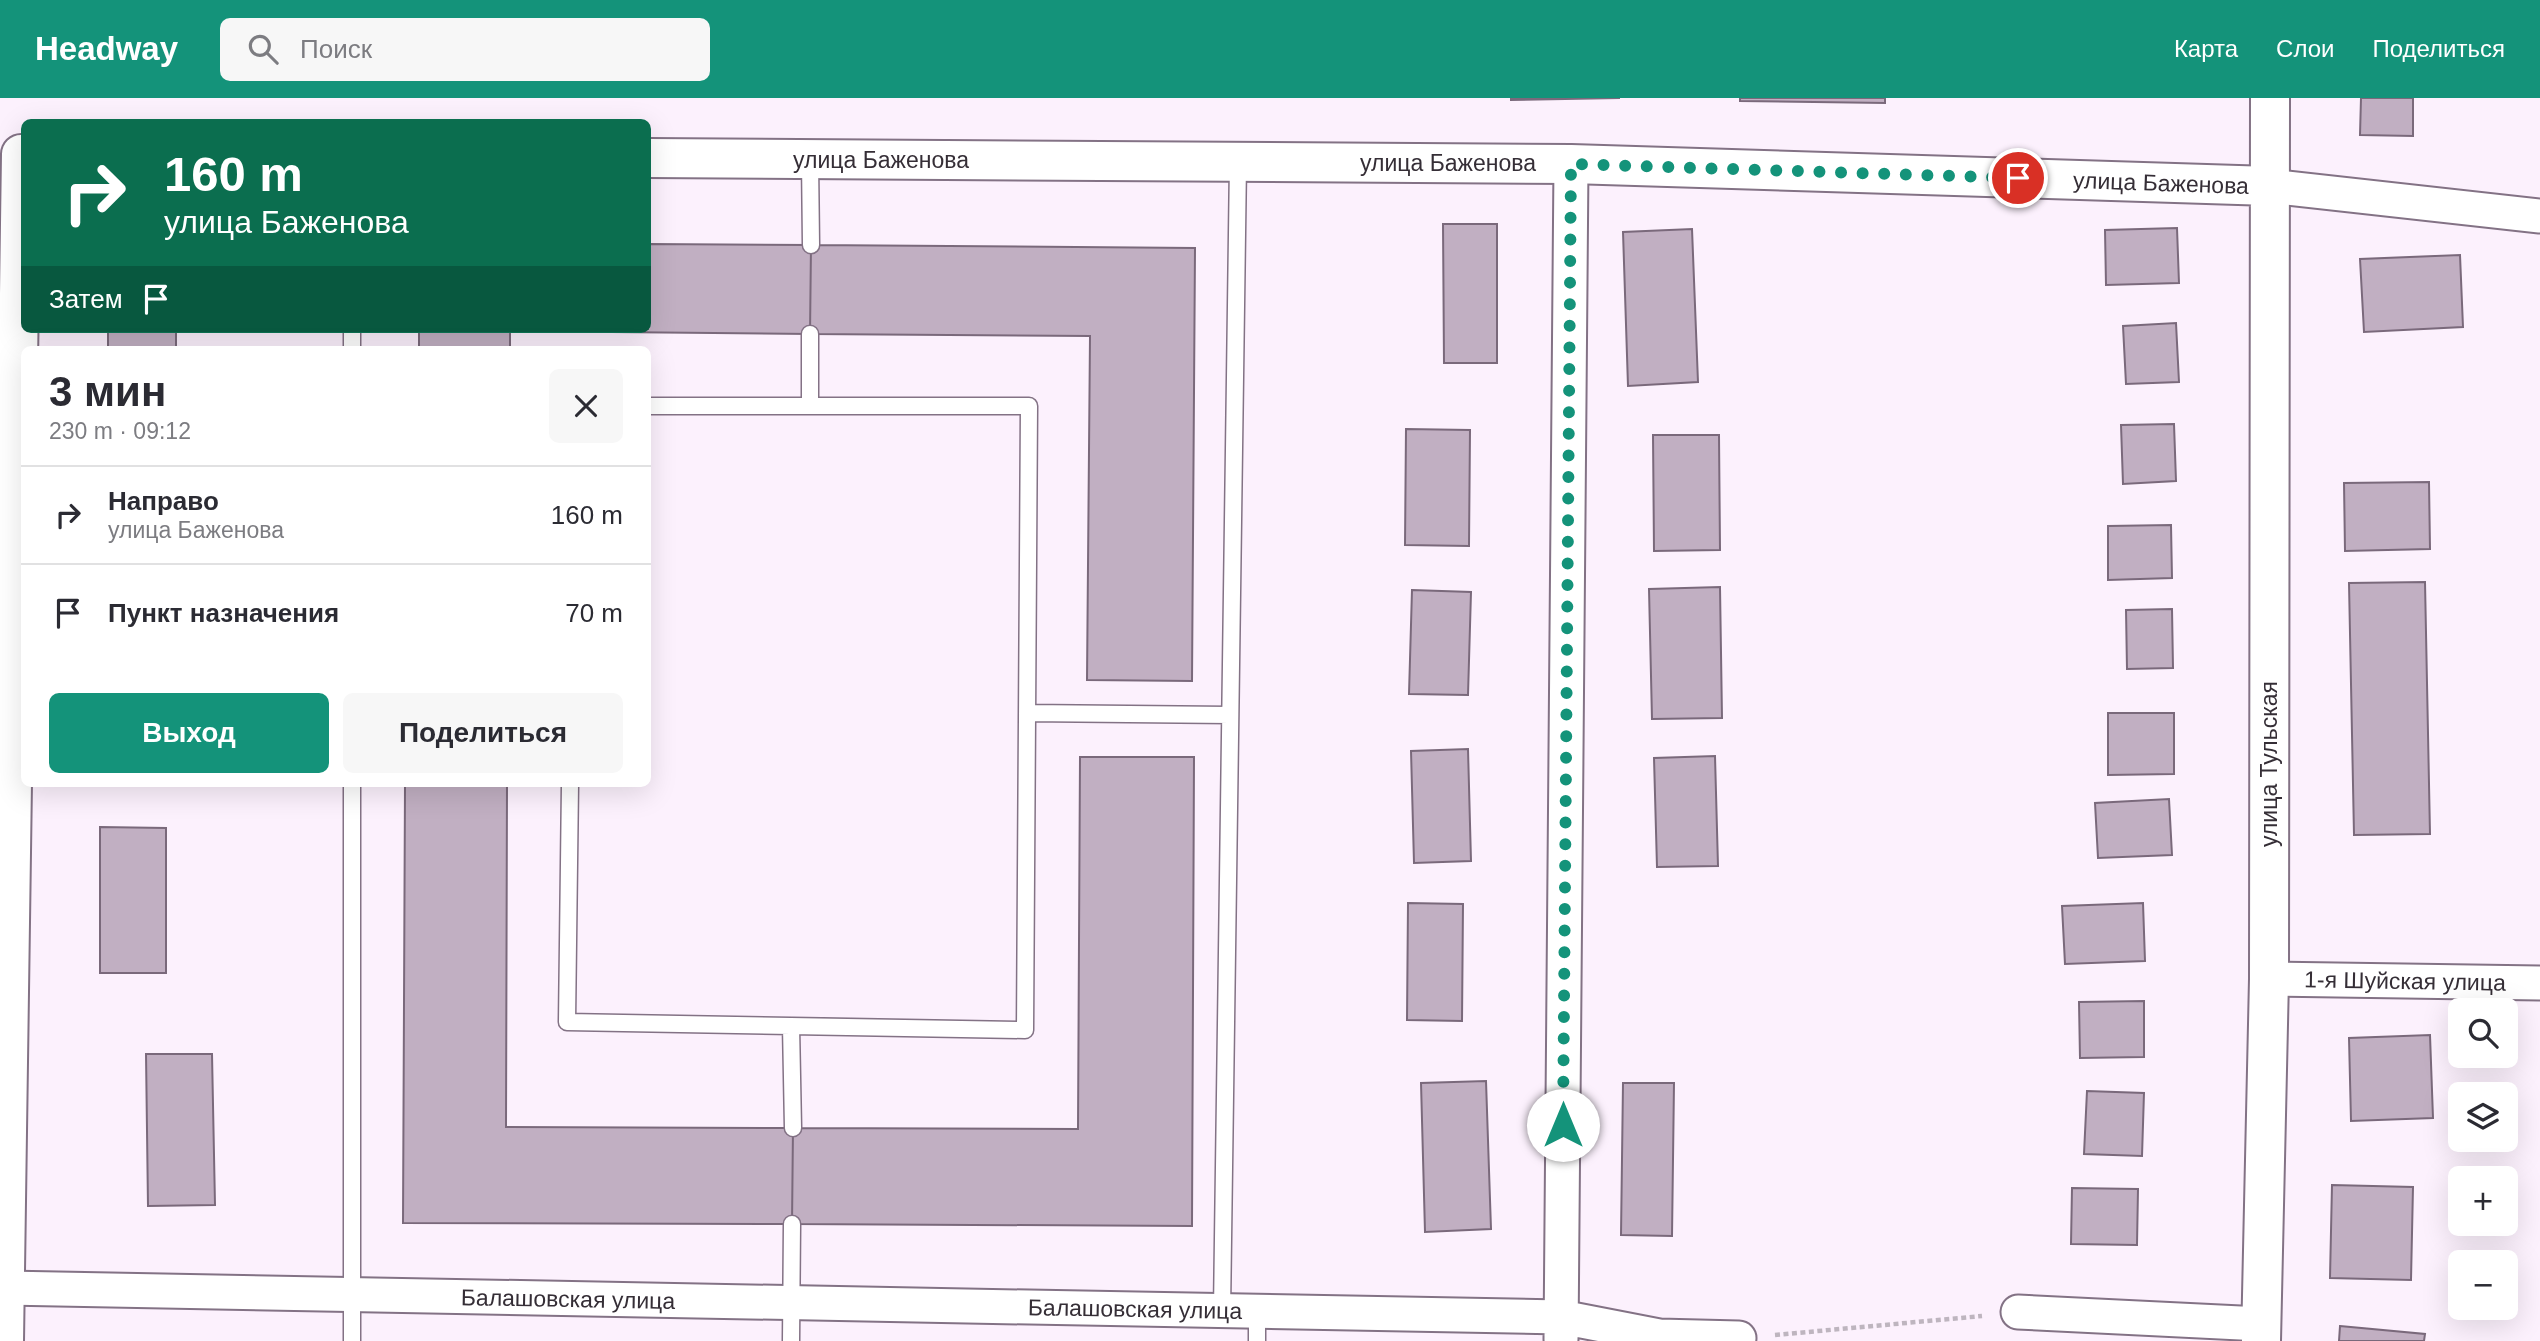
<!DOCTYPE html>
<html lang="ru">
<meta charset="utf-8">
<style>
body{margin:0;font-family:Helvetica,sans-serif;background:#f7f7f7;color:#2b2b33;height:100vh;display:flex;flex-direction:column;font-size:26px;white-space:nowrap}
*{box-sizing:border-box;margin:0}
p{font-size:23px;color:#7c7c81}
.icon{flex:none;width:38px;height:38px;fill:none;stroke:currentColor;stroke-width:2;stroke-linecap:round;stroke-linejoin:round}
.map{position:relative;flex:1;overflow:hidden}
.sheet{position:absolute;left:21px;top:248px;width:630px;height:441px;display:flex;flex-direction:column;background:#fff;border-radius:10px;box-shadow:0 7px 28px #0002}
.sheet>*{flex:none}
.guide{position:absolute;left:21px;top:21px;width:630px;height:214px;border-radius:10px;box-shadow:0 7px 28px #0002;background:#0b6e4f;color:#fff;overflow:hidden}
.controls{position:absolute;left:2448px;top:900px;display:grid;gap:14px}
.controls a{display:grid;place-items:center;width:70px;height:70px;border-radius:10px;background:#fff;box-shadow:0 7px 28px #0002;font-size:35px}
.pin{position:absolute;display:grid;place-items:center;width:60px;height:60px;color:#fff;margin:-30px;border:4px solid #fff;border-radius:50%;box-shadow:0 2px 7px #0007}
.me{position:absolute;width:77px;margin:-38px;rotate:0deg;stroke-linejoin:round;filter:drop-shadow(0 0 5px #0008)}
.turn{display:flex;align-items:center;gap:24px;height:147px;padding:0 28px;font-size:32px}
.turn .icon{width:91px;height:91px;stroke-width:2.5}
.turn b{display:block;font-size:49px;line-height:60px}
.then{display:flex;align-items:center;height:66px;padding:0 28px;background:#0003;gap:14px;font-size:26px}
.round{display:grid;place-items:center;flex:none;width:74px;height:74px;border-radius:10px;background:#f7f7f7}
.summary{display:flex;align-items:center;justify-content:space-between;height:119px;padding:0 28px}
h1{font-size:42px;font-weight:800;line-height:52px}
.action{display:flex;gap:14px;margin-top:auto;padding:14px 28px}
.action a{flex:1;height:80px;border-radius:10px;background:#14937a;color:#fff;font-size:28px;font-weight:800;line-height:80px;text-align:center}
.action a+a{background:#f7f7f7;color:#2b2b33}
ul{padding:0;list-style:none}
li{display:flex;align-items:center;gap:21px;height:98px;padding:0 28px;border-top:2px solid #e1e1e2}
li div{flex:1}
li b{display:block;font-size:26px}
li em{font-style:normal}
header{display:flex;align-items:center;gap:42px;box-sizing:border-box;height:98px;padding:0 35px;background:#14937a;color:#fff}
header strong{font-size:33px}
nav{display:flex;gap:38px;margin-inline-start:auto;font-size:24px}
.search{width:490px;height:63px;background:#f7f7f7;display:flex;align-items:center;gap:18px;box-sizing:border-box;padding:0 24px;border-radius:10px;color:#7c7c81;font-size:26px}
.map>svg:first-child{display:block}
.building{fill:#c1afc2;stroke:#7a697b;stroke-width:2}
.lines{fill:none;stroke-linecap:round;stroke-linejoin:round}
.lane-casing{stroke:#837285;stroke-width:19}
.street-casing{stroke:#837285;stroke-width:37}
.secondary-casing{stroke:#837285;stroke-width:42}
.path{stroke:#beb5bf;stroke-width:4.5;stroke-dasharray:5 3.5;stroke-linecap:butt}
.lane{stroke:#fff;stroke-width:16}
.street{stroke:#fff;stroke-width:33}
.secondary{stroke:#fff;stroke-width:38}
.route{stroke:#14937a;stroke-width:12;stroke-dasharray:0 21.6}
.labels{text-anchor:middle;stroke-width:5;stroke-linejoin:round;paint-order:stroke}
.street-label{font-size:23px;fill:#352e36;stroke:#fff}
</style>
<header>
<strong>Headway</strong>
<div class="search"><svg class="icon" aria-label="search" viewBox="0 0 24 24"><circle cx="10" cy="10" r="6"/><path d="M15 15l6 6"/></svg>Поиск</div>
<nav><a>Карта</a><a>Слои</a><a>Поделиться</a></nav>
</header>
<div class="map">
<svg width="2540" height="1243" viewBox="0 0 2540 1243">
<rect width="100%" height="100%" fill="#fcf1fd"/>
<path class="building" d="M1511 0H1620L1511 2Z
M1740 0H1885V5L1740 3Z
M2361 0H2413V38L2360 37Z
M1443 126H1497V265H1444Z
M2177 130 2179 185 2106 187 2105 132Z
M1692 131 1698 284 1628 288 1623 134Z
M648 146 811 147 810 236 510 233V252H419V231H648Z
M811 147 1195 150 1192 583 1087 582 1090 238 810 236Z
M2460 157 2463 229 2364 234 2360 161Z
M2176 225 2179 284 2126 286 2123 228Z
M108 231H176V252H108Z
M2174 326 2176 383 2123 386 2121 327Z
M1406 331 1470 332 1469 448 1405 447Z
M1653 337H1719L1720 452 1654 453Z
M2429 384 2430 451 2345 453 2344 385Z
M2171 427 2172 480 2108 482V428Z
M2425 484 2430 736 2354 737 2349 485Z
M1720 489 1722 620 1652 621 1649 491Z
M1412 492 1471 494 1468 597 1409 596Z
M2172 511 2173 570 2127 571 2126 512Z
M2108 615H2174V676L2108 677Z
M1468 651 1471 763 1414 765 1411 653Z
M1715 658 1718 768 1657 769 1654 660Z
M1080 659H1194L1192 1128 792 1126 793 1030 1078 1031Z
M405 686H507L506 1029 793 1030 792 1126 403 1125Z
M2169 701 2172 757 2098 760 2095 705Z
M100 729 166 730V875H100Z
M1408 805 1463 806 1462 923 1407 922Z
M2143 805 2145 863 2065 866 2062 808Z
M2144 903V959L2080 960 2079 904Z
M2430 937 2433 1020 2351 1023 2349 940Z
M146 956H212L215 1107 148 1108Z
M1486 983 1491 1131 1425 1134 1421 985Z
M1623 985H1674L1672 1138 1621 1137Z
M2087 993 2144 995 2142 1058 2084 1056Z
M2332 1087 2413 1089 2411 1182 2330 1180Z
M2072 1090 2138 1091 2137 1147 2071 1146Z
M2340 1228 2425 1236 2424 1243H2339Z"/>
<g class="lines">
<defs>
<path id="lane" d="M810 62 811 147
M352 231V252
M810 308V236
M1027 615 1230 617
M352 686V1243
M570 686 567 924 1025 932 1029 308H648
M791 928 793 1030
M1222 1213 1238 64
M791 1243 792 1126
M1257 1243V1213"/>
<path id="street" d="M2270 88 2540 118
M2269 881 2540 885
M5 1190 1561 1219 1659 1238 1739 1240
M2018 1214 2261 1226
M1561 1241 1571 66"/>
<path id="secondary" d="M648 60 1571 66 2270 88
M4 1243 21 56H24
M2261 1243 2269 881 2270 0"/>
</defs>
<use href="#lane" class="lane-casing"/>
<use href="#street" class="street-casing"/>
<use href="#secondary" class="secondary-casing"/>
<path class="path" d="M1775 1237 1982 1218"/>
<use href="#lane" class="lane"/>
<use href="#street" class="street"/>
<use href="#secondary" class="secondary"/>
</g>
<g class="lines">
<path class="route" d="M1563 1027 1571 66 2018 80"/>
</g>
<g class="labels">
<g class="street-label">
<text x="881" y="70">улица Баженова</text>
<text x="1448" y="73">улица Баженова</text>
<text transform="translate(2161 85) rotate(2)" y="8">улица Баженова</text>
<text transform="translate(2269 666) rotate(-90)" y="8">улица Тульская</text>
<text transform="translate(2405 883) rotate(1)" y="8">1-я Шуйская улица</text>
<text transform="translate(568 1201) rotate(1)" y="8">Балашовская улица</text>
<text transform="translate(1135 1211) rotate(1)" y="8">Балашовская улица</text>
</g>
</g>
</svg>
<div class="controls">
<a><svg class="icon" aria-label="search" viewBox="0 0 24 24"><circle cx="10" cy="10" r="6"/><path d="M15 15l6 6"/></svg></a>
<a><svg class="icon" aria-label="layers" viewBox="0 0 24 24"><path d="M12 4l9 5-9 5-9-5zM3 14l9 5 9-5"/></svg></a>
<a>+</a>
<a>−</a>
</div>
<div class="pin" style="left:2018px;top:80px;background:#d93025"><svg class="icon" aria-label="arrive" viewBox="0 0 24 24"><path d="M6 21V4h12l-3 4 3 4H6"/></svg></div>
<svg class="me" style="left:1563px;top:1027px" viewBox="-20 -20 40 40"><circle r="19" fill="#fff"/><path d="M0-13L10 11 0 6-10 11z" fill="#14937a"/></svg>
<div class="guide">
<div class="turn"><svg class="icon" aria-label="right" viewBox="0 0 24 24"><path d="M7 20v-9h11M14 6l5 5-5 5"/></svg><div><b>160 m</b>улица Баженова</div></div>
<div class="then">Затем<svg class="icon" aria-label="arrive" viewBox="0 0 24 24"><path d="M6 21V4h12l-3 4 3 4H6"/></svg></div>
</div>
<section class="sheet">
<div class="summary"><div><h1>3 мин</h1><p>230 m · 09:12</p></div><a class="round"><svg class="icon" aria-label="close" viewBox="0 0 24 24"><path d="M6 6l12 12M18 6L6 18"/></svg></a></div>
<ul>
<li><svg class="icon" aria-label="right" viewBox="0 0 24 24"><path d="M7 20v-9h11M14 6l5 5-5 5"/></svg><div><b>Направо</b><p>улица Баженова</p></div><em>160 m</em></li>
<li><svg class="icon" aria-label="arrive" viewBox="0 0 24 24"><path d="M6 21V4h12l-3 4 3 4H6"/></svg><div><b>Пункт назначения</b></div><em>70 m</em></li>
</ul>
<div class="action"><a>Выход</a><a>Поделиться</a></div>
</section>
</div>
